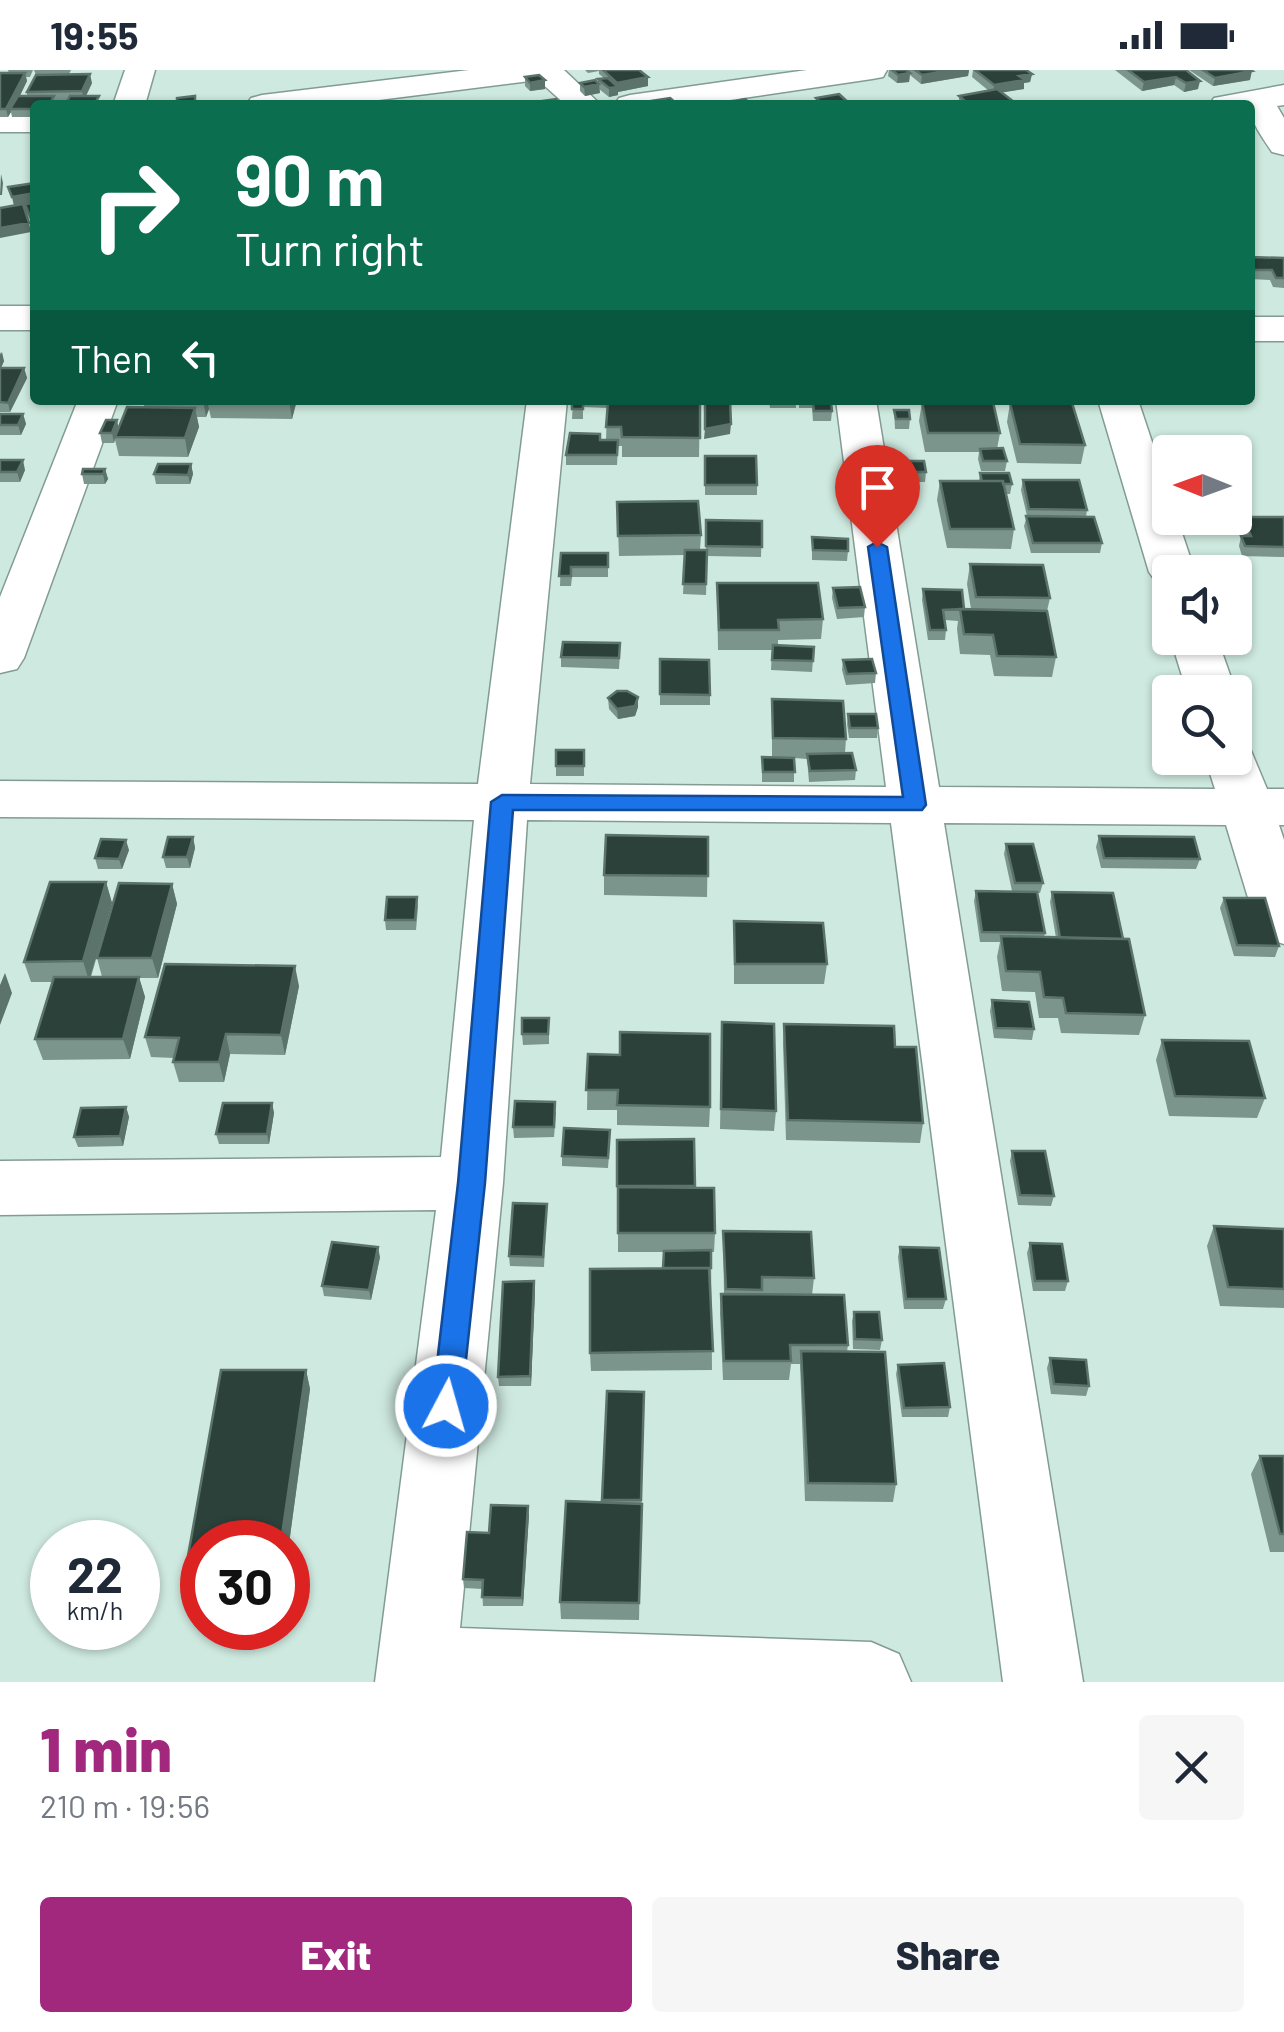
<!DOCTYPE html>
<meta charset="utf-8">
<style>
body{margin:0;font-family:Barlow,sans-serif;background:#f6f6f7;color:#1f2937;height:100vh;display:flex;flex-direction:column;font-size:38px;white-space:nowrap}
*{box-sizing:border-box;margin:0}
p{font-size:32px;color:#747a83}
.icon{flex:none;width:55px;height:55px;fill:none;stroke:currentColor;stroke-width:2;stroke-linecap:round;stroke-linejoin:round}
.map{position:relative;height:1612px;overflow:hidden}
.drawer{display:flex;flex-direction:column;background:#fff;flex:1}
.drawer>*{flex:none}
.banner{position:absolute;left:30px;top:30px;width:1225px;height:305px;border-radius:10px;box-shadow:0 2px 8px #0004;background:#0b6e4f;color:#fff;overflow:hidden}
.needle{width:65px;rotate:271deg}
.tools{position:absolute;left:1152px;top:365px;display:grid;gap:20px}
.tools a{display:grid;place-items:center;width:100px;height:100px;border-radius:10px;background:#fff;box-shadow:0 2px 8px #0004;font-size:50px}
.speed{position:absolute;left:30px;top:1450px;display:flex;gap:20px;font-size:50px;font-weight:700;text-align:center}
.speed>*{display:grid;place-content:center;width:130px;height:130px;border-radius:50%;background:#fff;box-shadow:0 2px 8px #0004;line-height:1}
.speed small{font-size:25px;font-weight:400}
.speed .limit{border:15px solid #d22;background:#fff;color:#111}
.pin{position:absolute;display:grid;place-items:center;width:85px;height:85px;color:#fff;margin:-102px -42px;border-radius:50% 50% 50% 0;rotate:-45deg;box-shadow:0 0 10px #0007}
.pin .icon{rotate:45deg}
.me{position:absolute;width:110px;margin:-55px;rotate:6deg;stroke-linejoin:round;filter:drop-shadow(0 0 8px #0008)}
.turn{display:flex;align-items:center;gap:35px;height:210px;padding:0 40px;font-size:45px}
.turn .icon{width:130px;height:130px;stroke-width:2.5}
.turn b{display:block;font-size:70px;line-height:85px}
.then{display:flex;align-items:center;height:95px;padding:0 40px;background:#0003;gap:20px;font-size:38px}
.round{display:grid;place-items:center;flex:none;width:105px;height:105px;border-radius:10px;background:#f6f6f7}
.headline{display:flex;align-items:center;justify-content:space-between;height:170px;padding:0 40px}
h1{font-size:60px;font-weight:800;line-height:75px;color:#a2287e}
.primary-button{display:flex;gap:20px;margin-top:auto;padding:20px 40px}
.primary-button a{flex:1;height:115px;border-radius:10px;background:#a2287e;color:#fff;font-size:40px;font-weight:800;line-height:115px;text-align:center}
.primary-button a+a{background:#f6f6f7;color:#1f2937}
.status{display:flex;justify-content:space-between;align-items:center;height:70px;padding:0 50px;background:#fff;direction:ltr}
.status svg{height:28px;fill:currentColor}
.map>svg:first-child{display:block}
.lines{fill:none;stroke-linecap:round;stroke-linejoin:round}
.minor-casing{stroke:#839c93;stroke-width:3}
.minor{fill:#fff;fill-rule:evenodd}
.wall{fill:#7c958c}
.shaded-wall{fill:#5c736c}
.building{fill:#2b413a;stroke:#5c736c;stroke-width:2.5}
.route{fill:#1a73e8;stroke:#114b97;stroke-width:2.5}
</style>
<div class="status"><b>19:55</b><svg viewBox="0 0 49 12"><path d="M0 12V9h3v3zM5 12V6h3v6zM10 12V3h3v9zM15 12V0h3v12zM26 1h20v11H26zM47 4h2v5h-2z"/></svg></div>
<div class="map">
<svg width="1284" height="1612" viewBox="0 0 1284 1612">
<rect width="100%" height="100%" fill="#cee9df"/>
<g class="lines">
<defs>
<path id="minor" d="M125 0H155L145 35H113Z
M469 0H564L601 35H566L538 10 339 35H246L251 28 262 25Z
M807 0H887L883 7 872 9 696 35H614L619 28 630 25Z
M1284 15V35L1277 36 1284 48V85L1272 82C1263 68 1250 52 1250 35H1209L1214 28Z
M0 42H35V62H0Z
M0 236H35V260H0Z
M1250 247H1284V271H1250Z
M78 330H118L24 588 17 599 0 603V527Z
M527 330H567L530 714 886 717 836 330H876L939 717 1215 719 1205 688H1235V672L1249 676 1267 719H1284V755H1279L1284 770V874L1264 868 1256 854 1226 755 944 753 1083 1612H1003L891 753 527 750 503 1113 460 1558 871 1572 899 1584 911 1612H375L436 1140 0 1145V1091L441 1087 474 750 0 747V711L478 714Z
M1098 330H1138L1170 426V448H1177L1195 502H1170V515L1156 512 1149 502Z
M1170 567 1217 568 1236 622 1235 623 1187 622Z"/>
</defs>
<use href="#minor" class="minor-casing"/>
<use href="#minor" class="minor"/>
</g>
<path class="wall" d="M8 0H33L30 7H26L27 11 20 26H27V22L36 5 34 0H71L69 4 92 13 86 26 101 35 68 30H55L35 35V47H12L11 42 8 47H0V3H9Z
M585 0H639L648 16 618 22V25L609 27 599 19 600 23 585 26 580 21V13H598V9L604 8 599 4V1L588 3Z
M889 0H969L968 6 921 14 910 5 909 12 897 13 888 6Z
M973 0H991L1032 4 1030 12 1024 13V19L1002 22 1018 35H959V26L989 21 972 7Z
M1115 0H1186L1198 19 1184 22 1174 15 1142 21Z
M1189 0H1250V10L1213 16Z
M525 7 545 10V19L530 21 525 16Z
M1250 187 1284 188V218L1273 217 1270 210 1250 209Z
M0 282 4 291 1 298H24L27 308 10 342H0Z
M135 330H297L292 349 211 348 209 339 206 347H197L199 357 188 387 119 386 115 370 114 373H102L100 363 119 357 144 337V335H136Z
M573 330H616L615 332 700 330 699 387H622V376H618L617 395H566V385L600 370H606L607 338 583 337V349H572Z
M769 330H796V338H770Z
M799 330H828L832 341 831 351H813L812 338H799Z
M922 332 1000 363 997 379 1007 391 1005 401H981L978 389 979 382H925L919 351Z
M1010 333 1085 375 1081 394 1017 393 1007 352Z
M894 340 910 349 909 359H895Z
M0 344H23L26 354 21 365H0Z
M705 386 757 415V425H705Z
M0 390 25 400 20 412H0Z
M903 391 926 402 925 412H904L902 401Z
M191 394 193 404 190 414H156L154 404Z
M105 399 108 409 105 414H84L82 404Z
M980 403 1012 414 1010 424H1006L1014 459 1011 479 947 478 937 430 940 411H979Z
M1023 410 1087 440 1086 447 1102 473 1100 483H1031L1024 456 1027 446 1021 420Z
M617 432 701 465 700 480H706V450L762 451 761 487 707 486 706 525 683 524 685 485 619 486Z
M1243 447H1284V487L1242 486 1239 476 1241 466H1244L1241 457Z
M812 467 848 481 847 491 812 490Z
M561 483H608V507H572L571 516H560Z
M970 494 1050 528 1047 541 1056 587 1052 607 994 606 990 585 960 584 957 559 958 551 945 550 946 560 945 570H928L922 530 923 519 964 539H971L967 514Z
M717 513 823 549 821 569 778 570V575L814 577 812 602 771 600 772 580H718Z
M833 518 865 537 864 547 837 549 832 528Z
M620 583 619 599 561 597V587Z
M660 589 710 625V635H660Z
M843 590 876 603 875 613 846 615 842 600Z
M608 628 638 637 635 646 618 649 609 639Z
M772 629 846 669 845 683 856 700 855 710 809 712 807 689 794 688V712H762V687H772Z
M848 644 878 658 877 668H849L847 654Z
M556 680H584V706H556Z
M1099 766 1200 789 1196 799 1101 798 1096 777Z
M193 767 195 778 190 798H166L163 787Z
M708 767 707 827 604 825V805Z
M1006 774 1043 813 1040 823H1038L1045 863 1044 867 1056 868 1050 832 1052 822 1123 869 1145 945 1139 965 1061 963 1058 948H1039L1035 922 1002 921 997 887 1000 872H980L974 831 976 821H1012L1004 784Z
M129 780 122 799H98L95 788Z
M106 812 112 833 91 907H102L97 888 172 814 177 834 158 908H139L145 927 130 989 43 990 35 969 52 912H31L24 892Z
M417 827 418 837 416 860H386L385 850Z
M1224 828 1279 876 1275 887 1234 886 1220 838Z
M734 851 827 894 824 914H734Z
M299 916 285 985 230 984 224 1012H179L173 992 174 988 151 987 145 967Z
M992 930 1034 959 1032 970 994 968 990 941Z
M549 948V974L523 975 522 964Z
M722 952 776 1041 774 1061 720 1059Z
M784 954 895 977 923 1053 920 1073 786 1070 783 974Z
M1162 970 1265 1028 1257 1048 1169 1046 1156 990Z
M588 984 710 1037 709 1057 617 1055V1040H587Z
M272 1033 274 1043 269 1074H219L216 1064Z
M126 1037 129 1047 123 1076 78 1077 74 1067Z
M556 1042 554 1067 514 1068 513 1057Z
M694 1069 695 1118 715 1163 714 1182H711L712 1300 591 1301 590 1283 663 1198 664 1182H618V1126H617V1116Z
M610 1071 608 1098 562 1096V1086Z
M1012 1081 1054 1126 1051 1136 1018 1135 1010 1091Z
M547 1134 544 1197 510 1196 509 1186Z
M1214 1156 1284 1159V1238L1220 1236 1207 1176Z
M723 1161 814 1208 812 1225 848 1275 847 1282 896 1414 893 1432 805 1431 800 1294H791L789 1310H723L720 1243 721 1224H724Z
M1030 1173 1068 1211 1065 1221H1033L1027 1183Z
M900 1177 946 1229 943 1239H904L898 1187Z
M380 1187 371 1230 324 1226 322 1216Z
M535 1221 531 1316H499L498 1307Z
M854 1242 882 1270 880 1280 853 1279 852 1251Z
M1050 1288 1089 1316 1086 1326 1051 1324 1047 1298Z
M898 1295 950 1337 948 1347H902L896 1304Z
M221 1300H306L310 1319 288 1481V1472H202V1520H192L185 1503Z
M607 1321 644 1322 639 1550 561 1549 560 1532 602 1432Z
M1260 1386H1284V1482H1270L1251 1404Z
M529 1445 523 1536H483L482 1519 464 1518 463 1509 489 1463Z"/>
<path class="shaded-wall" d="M953 0H969L968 6 921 14 922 5Z
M1252 1 1250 10 1213 16 1215 8Z
M25 3 27 11 13 39H10L11 42 8 47 6 39Z
M910 3 909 12 897 13 898 5Z
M90 4 92 13 84 30 82 21Z
M1032 4 1030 12 1024 13V19L993 24 994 15 1019 6Z
M648 7V16L618 22V25L609 27V18L617 17V13Z
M1176 7 1174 15 1142 21 1144 12Z
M545 10V19L530 21V13Z
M1200 11 1198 19 1184 22 1186 13Z
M599 14 600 23 585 26 584 17Z
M195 26 196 35H178L177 33Z
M1 104 3 113 2 125H0Z
M35 123V132L14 136 12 127Z
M29 153 31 162 0 168V158Z
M2 282 4 291 0 300V285Z
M24 298 27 308 10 342 8 333Z
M203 330H207L209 339 206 347Z
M289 330H297L292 349Z
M195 338 199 357 188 387 185 368Z
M23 344 26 354 21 365 18 355Z
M117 350 119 360 115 367 114 373 112 363Z
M731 354 730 364 704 369 705 359Z
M23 390 25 400 20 412 17 402Z
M191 394 193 404 190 414 188 405Z
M105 399 108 409 105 414 103 404Z
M638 627V637L635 646 618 649 617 639Z
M193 767 195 778 190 798 187 787Z
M126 770 129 780 122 799 119 789Z
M106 812 112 833 89 911 83 891Z
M172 814 177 834 158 908 152 888Z
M295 896 299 916 285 985 281 965Z
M5 903 12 923 0 955V915Z
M139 907 145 927 130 989 123 969Z
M226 964 230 984 224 1012 219 992Z
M272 1033 274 1043 269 1074 267 1064Z
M126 1037 129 1047 123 1076 120 1066Z
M378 1177 380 1187 371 1230 369 1220Z
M534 1211 535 1221 531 1316 530 1306Z
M306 1300 310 1319 288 1481V1472H281Z
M528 1436 529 1445 523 1536 522 1528Z"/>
<path class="building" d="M603 0H639L648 7 617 13Z
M892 0H906L910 3 898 5Z
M915 0H953L922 5Z
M975 0H1026L1032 4 1019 6 1025 10 994 15Z
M1128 0H1186L1200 11 1186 13 1176 7 1144 12Z
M1203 0H1250L1252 1 1215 8Z
M0 3H25L6 39H0Z
M90 4 82 21 27 22 36 5Z
M539 5 545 10 530 13 525 7Z
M608 8 618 17 609 18 598 9Z
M595 10 599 14 584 17 580 13Z
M997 19 1018 35H970L959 26Z
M839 24 851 35H823L816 28Z
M18 26H54L49 35H35V39H10Z
M70 26H99L94 35H65Z
M195 26V31L177 33V28Z
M670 28 678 35H647L644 32Z
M556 29 560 35 521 34Z
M745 29 752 35H730L727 33Z
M35 113V123L12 127 8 117Z
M35 133V148L31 149 25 134Z
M23 134 29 153 0 158V138Z
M1250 187 1284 188V208H1276L1272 200H1251Z
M0 298H24L8 333 0 332Z
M572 330 583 331V339H572Z
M623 330H700V368L622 367 621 357H606L608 332H623Z
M705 330H730L731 354 705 359Z
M813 332H831L832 341H814Z
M922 332H993L1000 363H928Z
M1010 333H1072L1085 375 1020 374Z
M127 337 195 338 185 368 115 367Z
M894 340H909L910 349H896Z
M0 344H23L18 355H0Z
M106 350H117L112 363H100Z
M570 363 600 364V370H618L617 385H566Z
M1003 378 1007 391H983L980 379Z
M705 386H756L757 415H705Z
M0 390H23L17 402H0Z
M903 391H924L926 402H905Z
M158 394H191L188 405 154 404Z
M83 399H105L103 404H82Z
M980 403H1009L1012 414H1003V411H982Z
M1023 410H1079L1087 440 1029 439Z
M940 411H1003L1014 459H950Z
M698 431 701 465 618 466 617 432Z
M1026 446 1094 447 1102 473H1033Z
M1243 447H1284V477L1245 476 1241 466H1251Z
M706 450 762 451V477L706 476Z
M812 467 848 469V481L813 480Z
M685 480H707L706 514H683Z
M561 483H608V497H571V506H559Z
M970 494 1043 495 1050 528 976 527Z
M717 513H818L823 549 778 550 779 560H719Z
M860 517 865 537 838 538 833 518Z
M923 519 962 520 964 539 943 540 946 560H930Z
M960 539 1047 541 1056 587 997 586 993 565 964 564Z
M563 572 620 573 619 588 561 587Z
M773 575 814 577 813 591 772 590Z
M660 589 709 590 710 625 660 624Z
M872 589 876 603 847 604 843 590Z
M617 621H627L638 627 635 636 617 639 608 628Z
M772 629 843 631 846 669 773 668Z
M848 644H876L878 658H850Z
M556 680H584V696H556Z
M852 683 856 700 810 701 807 684Z
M762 687 794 688 795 702H763Z
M606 765 708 767V806L604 805Z
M1099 766 1194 767 1200 789 1104 788Z
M168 767H193L187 787H163Z
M101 769 126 770 119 789 95 788Z
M1006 774H1033L1043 813H1015Z
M50 812H106L83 891 24 892Z
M119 813 172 814 152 888H97Z
M976 821 1037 822 1045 863 982 862Z
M1052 822 1113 823 1123 869 1060 868Z
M387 827H417L415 850H385Z
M1224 828H1265L1279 876 1237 875Z
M734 851 823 853 827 894H735Z
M1001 866 1129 869 1145 945 1066 943 1063 928 1044 927 1040 902 1006 901Z
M165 894 295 896 281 965 226 964 219 992H173L179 968 145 967Z
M54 907H139L123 969H35Z
M992 930 1029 932 1034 959 996 958Z
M522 948H549L548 964H522Z
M722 952 774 954 776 1041 721 1039Z
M784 954 894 956 895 977H916L923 1053 788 1050Z
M620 962 710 964V1037L617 1035 618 1020H586L588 984 620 985Z
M1162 970 1249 971 1265 1028 1175 1026Z
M515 1031 555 1032 554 1057H513Z
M223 1033H272L267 1064H216Z
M126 1037 120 1066 74 1067 81 1038Z
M564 1058 610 1060 608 1088 562 1086Z
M694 1069 695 1116H617V1070Z
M1012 1081H1045L1054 1126 1020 1125Z
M618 1117 714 1118 715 1163H618Z
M513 1133 547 1134 543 1187 509 1186Z
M1214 1156 1284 1159V1219L1228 1217Z
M723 1161 811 1162 814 1208 762 1207V1220L726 1219Z
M332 1172 378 1177 369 1220 322 1216Z
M1030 1173 1062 1174 1068 1211H1035Z
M900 1177 939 1178 946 1229H906Z
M711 1180V1198H663L664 1181Z
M709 1198 713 1281 590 1283V1199Z
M534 1211 530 1306 498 1307 503 1212Z
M721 1224 844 1225 848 1275H790L791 1291H724Z
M854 1242H879L882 1270 855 1269Z
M801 1281 885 1282 896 1414 808 1413Z
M1050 1288 1086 1290 1089 1316 1054 1314Z
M944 1293 950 1337 904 1338 898 1295Z
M221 1300H306L281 1472H202V1503H185Z
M607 1321 644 1322 641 1430H602Z
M1260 1386H1284V1464H1280Z
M566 1431 642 1434 639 1533 560 1532Z
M491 1435 528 1436 522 1528 482 1527 483 1510 463 1509 467 1462 489 1463Z"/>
<path class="route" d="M877 472 887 477 926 735 922 740H513L485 1113 461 1336 457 1345 446 1349 436 1345 432 1336 458 1113 491 732 502 725 903 727 868 477Z"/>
</svg>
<div class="tools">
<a><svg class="needle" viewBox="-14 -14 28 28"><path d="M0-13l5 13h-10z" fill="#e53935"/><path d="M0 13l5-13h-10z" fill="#747a83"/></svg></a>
<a><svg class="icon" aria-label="sound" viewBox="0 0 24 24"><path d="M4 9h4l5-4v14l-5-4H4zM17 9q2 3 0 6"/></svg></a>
<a><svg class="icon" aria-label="search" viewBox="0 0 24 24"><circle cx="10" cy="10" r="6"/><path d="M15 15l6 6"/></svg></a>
</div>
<div class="speed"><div>22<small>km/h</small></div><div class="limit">30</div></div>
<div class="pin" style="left:877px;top:477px;background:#d93025"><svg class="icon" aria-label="arrive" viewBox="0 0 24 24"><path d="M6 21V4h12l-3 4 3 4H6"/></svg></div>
<svg class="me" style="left:446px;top:1336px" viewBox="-20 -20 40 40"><circle r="17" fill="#1a73e8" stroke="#fff" stroke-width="3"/><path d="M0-11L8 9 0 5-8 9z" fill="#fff"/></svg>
<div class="banner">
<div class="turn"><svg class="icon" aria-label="right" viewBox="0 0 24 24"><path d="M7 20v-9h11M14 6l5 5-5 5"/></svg><div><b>90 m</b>Turn right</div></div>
<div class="then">Then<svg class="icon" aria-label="left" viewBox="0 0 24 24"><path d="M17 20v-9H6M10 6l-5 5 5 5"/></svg></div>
</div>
</div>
<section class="drawer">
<div class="headline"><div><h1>1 min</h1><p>210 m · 19:56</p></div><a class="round"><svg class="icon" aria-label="close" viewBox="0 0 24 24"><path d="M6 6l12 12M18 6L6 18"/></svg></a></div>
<div class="primary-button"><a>Exit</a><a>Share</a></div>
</section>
